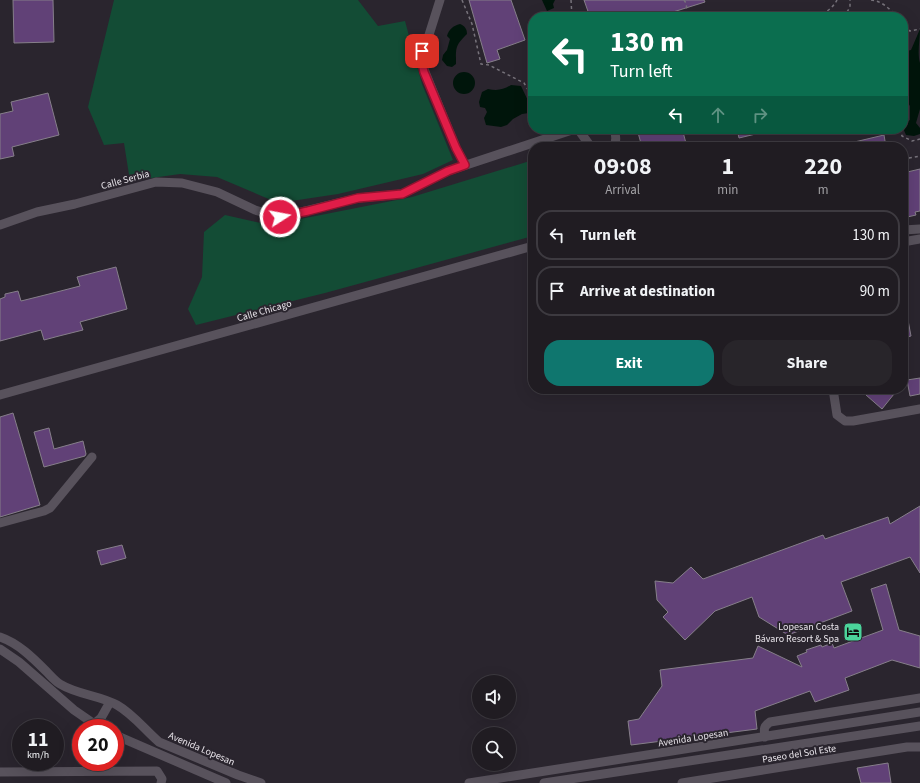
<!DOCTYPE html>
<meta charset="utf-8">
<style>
body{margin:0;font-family:"Source Sans 3",sans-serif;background:#28252a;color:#f1f3f6;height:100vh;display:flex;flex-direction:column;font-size:15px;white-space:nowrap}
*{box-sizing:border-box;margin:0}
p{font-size:13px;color:#a2a1a5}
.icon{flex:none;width:22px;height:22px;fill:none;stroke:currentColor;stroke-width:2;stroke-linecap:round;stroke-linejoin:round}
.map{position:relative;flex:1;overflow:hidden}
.side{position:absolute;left:528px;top:142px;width:380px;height:252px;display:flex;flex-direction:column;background:#201c22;border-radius:16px;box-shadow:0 4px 16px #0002,0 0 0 1px #3d3a40}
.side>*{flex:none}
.hud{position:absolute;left:528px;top:12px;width:380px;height:122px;border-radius:16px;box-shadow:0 4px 16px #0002,0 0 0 1px #3d3a40;background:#0b6e4f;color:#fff;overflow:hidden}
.tools{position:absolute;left:472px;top:675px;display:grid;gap:8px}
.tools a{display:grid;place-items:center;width:44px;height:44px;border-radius:50%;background:#201c22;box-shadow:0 4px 16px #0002,0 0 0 1px #3d3a40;font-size:20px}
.speed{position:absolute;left:12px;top:719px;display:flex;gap:8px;font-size:20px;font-weight:700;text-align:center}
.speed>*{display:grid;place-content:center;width:52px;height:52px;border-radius:50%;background:#201c22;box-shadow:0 4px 16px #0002,0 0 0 1px #3d3a40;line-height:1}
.speed small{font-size:10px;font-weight:400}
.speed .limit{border:6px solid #d22;background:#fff;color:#111}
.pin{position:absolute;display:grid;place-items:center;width:34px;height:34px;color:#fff;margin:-17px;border-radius:8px;box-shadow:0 2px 6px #0006}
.me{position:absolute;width:44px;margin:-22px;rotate:79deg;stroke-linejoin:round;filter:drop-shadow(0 0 3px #0008)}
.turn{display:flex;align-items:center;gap:14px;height:84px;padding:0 16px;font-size:18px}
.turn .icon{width:52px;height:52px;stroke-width:2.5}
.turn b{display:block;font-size:28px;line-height:34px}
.lanes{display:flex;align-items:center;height:38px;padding:0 16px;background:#0003;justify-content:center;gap:20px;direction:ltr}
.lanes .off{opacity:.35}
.eta{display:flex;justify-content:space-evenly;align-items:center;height:68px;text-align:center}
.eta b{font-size:24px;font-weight:700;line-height:28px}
.button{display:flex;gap:8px;margin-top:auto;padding:8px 16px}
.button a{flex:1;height:46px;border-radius:16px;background:#0f766e;color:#fff;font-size:16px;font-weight:700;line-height:46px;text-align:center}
.button a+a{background:#28252a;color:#f1f3f6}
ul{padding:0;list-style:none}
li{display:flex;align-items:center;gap:12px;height:50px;margin:0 8px 6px;padding:0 8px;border:2px solid #3d3a40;border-radius:16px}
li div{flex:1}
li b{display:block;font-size:15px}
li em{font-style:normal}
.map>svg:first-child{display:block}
.green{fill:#134c35}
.water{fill:#00150b}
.building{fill:#614177;stroke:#867f8a}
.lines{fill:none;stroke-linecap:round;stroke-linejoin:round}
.path{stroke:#77737b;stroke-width:1.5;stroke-dasharray:3 3;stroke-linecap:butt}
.minor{stroke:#58525c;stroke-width:9}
.route-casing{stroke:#92132f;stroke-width:10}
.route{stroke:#e11d48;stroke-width:7}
.labels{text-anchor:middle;stroke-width:4;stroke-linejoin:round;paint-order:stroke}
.street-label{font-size:10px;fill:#e8e4ea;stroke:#2a252e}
.poi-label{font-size:10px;fill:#e8e4ea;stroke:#2a252e;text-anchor:end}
</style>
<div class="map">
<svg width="920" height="783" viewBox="0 0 920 783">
<rect width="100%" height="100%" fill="#2a252e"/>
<path class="green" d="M114 0H358L378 26 405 21 422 84 453 160 423 174 338 194 278 203 217 177 180 174 130 181 124 143 104 145 88 107Z
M533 160V236L325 293 196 325 188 309 202 277 204 232 225 215 270 225 412 197Z"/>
<path class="water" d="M542 0H555L553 4 554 8 547 11Z
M460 24C465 26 467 29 467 34 455 46 456 47 456 64L452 67 447 66 442 60 443 55 447 50 450 39 447 36C449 29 453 26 460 24Z
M920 29C920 40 917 53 920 63V109L916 123 920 128V134L914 136 906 135 903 128 905 123 910 120V106L903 95V52L911 50Z
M453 83a11 11 0 1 1 22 0a11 11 0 1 1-22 0Z
M511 85 521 86 532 109 529 113 522 114 513 119 507 125 501 127 486 125 484 118 487 112 485 108 480 107 479 102 482 92 488 89C497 91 503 90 511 85Z"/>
<path class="building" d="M13 0H53L54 42 14 43Z
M469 0H511L525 40 497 50 500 59 487 63Z
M584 0H704L705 2 657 17H640L638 12 622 17H590Z
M48 93 59 135 12 147 14 156 0 159V114L13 111 11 102Z
M637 129H679L680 133 683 132 687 147H642Z
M737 129H764V132L739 138Z
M884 135 886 147H846V144Z
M920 169V211L915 212 916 215 903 218V173Z
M116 267 127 309 80 322 83 330 59 336 44 340 41 330 0 341V299L5 297V294L18 291 21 301 49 294 80 286 77 277Z
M903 315H907L911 336 903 338Z
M920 378V394L910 396 907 380Z
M871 389H898L882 409 866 395Z
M13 413 40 505 0 517V417Z
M49 428 54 449 83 441 86 454 85 456 44 467 34 432Z
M920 506V573L910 557 841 582 852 611 788 635 759 617 752 597 715 611 685 640 663 617 668 612 657 600 655 581 673 583 691 567 703 579 823 535 825 539 888 517 890 524Z
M122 545 126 558 101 565 97 551Z
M886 584 899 630 920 636V668L892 660 845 678 849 690 815 702 810 691 755 711 757 729 631 745 628 721 639 719 662 686 660 670 753 658 758 646 802 667 797 656 807 652 806 650 821 645 822 647 832 643 834 648 883 630 871 589Z
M888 763 891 783H861L857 768Z"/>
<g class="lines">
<path class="path" d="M462 0 472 24 481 64 489 65 524 83 533 98
M571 0 572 17
M684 0 686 3 688 17
M871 0C882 1 890 9 897 17
M817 17C825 13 833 8 837 0
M844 17 850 7V0
M903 27 910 31 920 29
M900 129 902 136 912 141 920 139
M719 147 724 145 746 147
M903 159 920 156"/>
<path class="minor" d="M440 0 428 38 422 51 421 59 425 72 456 148 465 165
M578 129 591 147
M613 147C617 142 616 135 614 129
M0 225 37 212 75 204 156 182 182 183 217 192 255 210 280 217 358 198 402 194 448 171 575 129
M903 230 920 229
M903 242 920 239
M833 389 837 415 845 421H853L920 409
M0 395 533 246
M0 523 44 511 50 508 92 457
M0 637C18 643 33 658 46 671 51 676 55 681 60 684 78 695 99 695 117 705 133 714 145 730 159 742L238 775 261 783
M0 649 19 662 74 710 100 728
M94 724 101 718 110 702
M115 735 226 783
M765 737C764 729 763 727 770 722L920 698
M0 772 157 771 162 779 161 783
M469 783 920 712
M544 783 920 726
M682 783 907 747H920"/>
</g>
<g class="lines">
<defs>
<path id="route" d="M280 217 308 211 358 198 402 194 448 171 465 165 456 148 424 72 421 59 422 51"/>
</defs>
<use href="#route" class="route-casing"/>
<use href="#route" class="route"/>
</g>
<defs>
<symbol id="hotel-square" viewBox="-11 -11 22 22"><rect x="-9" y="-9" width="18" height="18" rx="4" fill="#4bd49b" stroke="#2a252e"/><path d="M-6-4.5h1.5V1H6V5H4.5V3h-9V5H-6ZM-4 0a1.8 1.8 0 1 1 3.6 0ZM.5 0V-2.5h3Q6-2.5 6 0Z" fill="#111"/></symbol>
</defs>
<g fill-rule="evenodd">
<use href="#hotel-square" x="842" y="621" width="22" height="22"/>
</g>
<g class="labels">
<g class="street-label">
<text transform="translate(125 179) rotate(-15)" y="4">Calle Serbia</text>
<text transform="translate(264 310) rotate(-16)" y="4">Calle Chicago</text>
<text transform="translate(693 737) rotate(-9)" y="4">Avenida Lopesan</text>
<text transform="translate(202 748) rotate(23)" y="4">Avenida Lopesan</text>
<text transform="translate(799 753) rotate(-9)" y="4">Paseo del Sol Este</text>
</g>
<g class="poi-label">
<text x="839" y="630">Lopesan Costa<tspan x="839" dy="12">Bávaro Resort &amp; Spa</tspan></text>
</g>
</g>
</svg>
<div class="tools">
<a><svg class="icon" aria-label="sound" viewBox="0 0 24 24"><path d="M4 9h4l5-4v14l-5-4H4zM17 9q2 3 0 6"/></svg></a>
<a><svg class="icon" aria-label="search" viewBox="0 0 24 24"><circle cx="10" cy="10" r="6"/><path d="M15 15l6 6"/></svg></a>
</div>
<div class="speed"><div>11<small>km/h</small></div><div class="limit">20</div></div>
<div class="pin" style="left:422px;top:51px;background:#d93025"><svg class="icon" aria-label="arrive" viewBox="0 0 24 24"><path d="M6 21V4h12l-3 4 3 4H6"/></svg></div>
<svg class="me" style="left:280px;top:217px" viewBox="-20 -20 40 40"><circle r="17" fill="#e11d48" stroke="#fff" stroke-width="3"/><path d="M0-11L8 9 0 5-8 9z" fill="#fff"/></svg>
<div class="hud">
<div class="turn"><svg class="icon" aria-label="left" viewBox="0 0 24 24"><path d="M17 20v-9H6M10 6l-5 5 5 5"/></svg><div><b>130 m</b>Turn left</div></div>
<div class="lanes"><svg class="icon" aria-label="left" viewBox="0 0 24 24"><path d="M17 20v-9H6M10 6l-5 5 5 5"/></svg><svg class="icon off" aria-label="ahead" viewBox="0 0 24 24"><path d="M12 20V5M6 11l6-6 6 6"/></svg><svg class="icon off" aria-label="right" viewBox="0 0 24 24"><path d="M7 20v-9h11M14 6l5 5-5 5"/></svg></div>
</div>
<section class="side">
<div class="eta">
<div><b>09:08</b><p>Arrival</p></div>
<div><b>1</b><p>min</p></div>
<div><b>220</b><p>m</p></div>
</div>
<ul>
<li><svg class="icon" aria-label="left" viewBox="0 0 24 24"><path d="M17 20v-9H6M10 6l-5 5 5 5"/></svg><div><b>Turn left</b></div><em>130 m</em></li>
<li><svg class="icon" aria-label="arrive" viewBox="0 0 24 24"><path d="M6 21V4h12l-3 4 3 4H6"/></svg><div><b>Arrive at destination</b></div><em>90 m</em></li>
</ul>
<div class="button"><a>Exit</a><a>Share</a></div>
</section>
</div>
